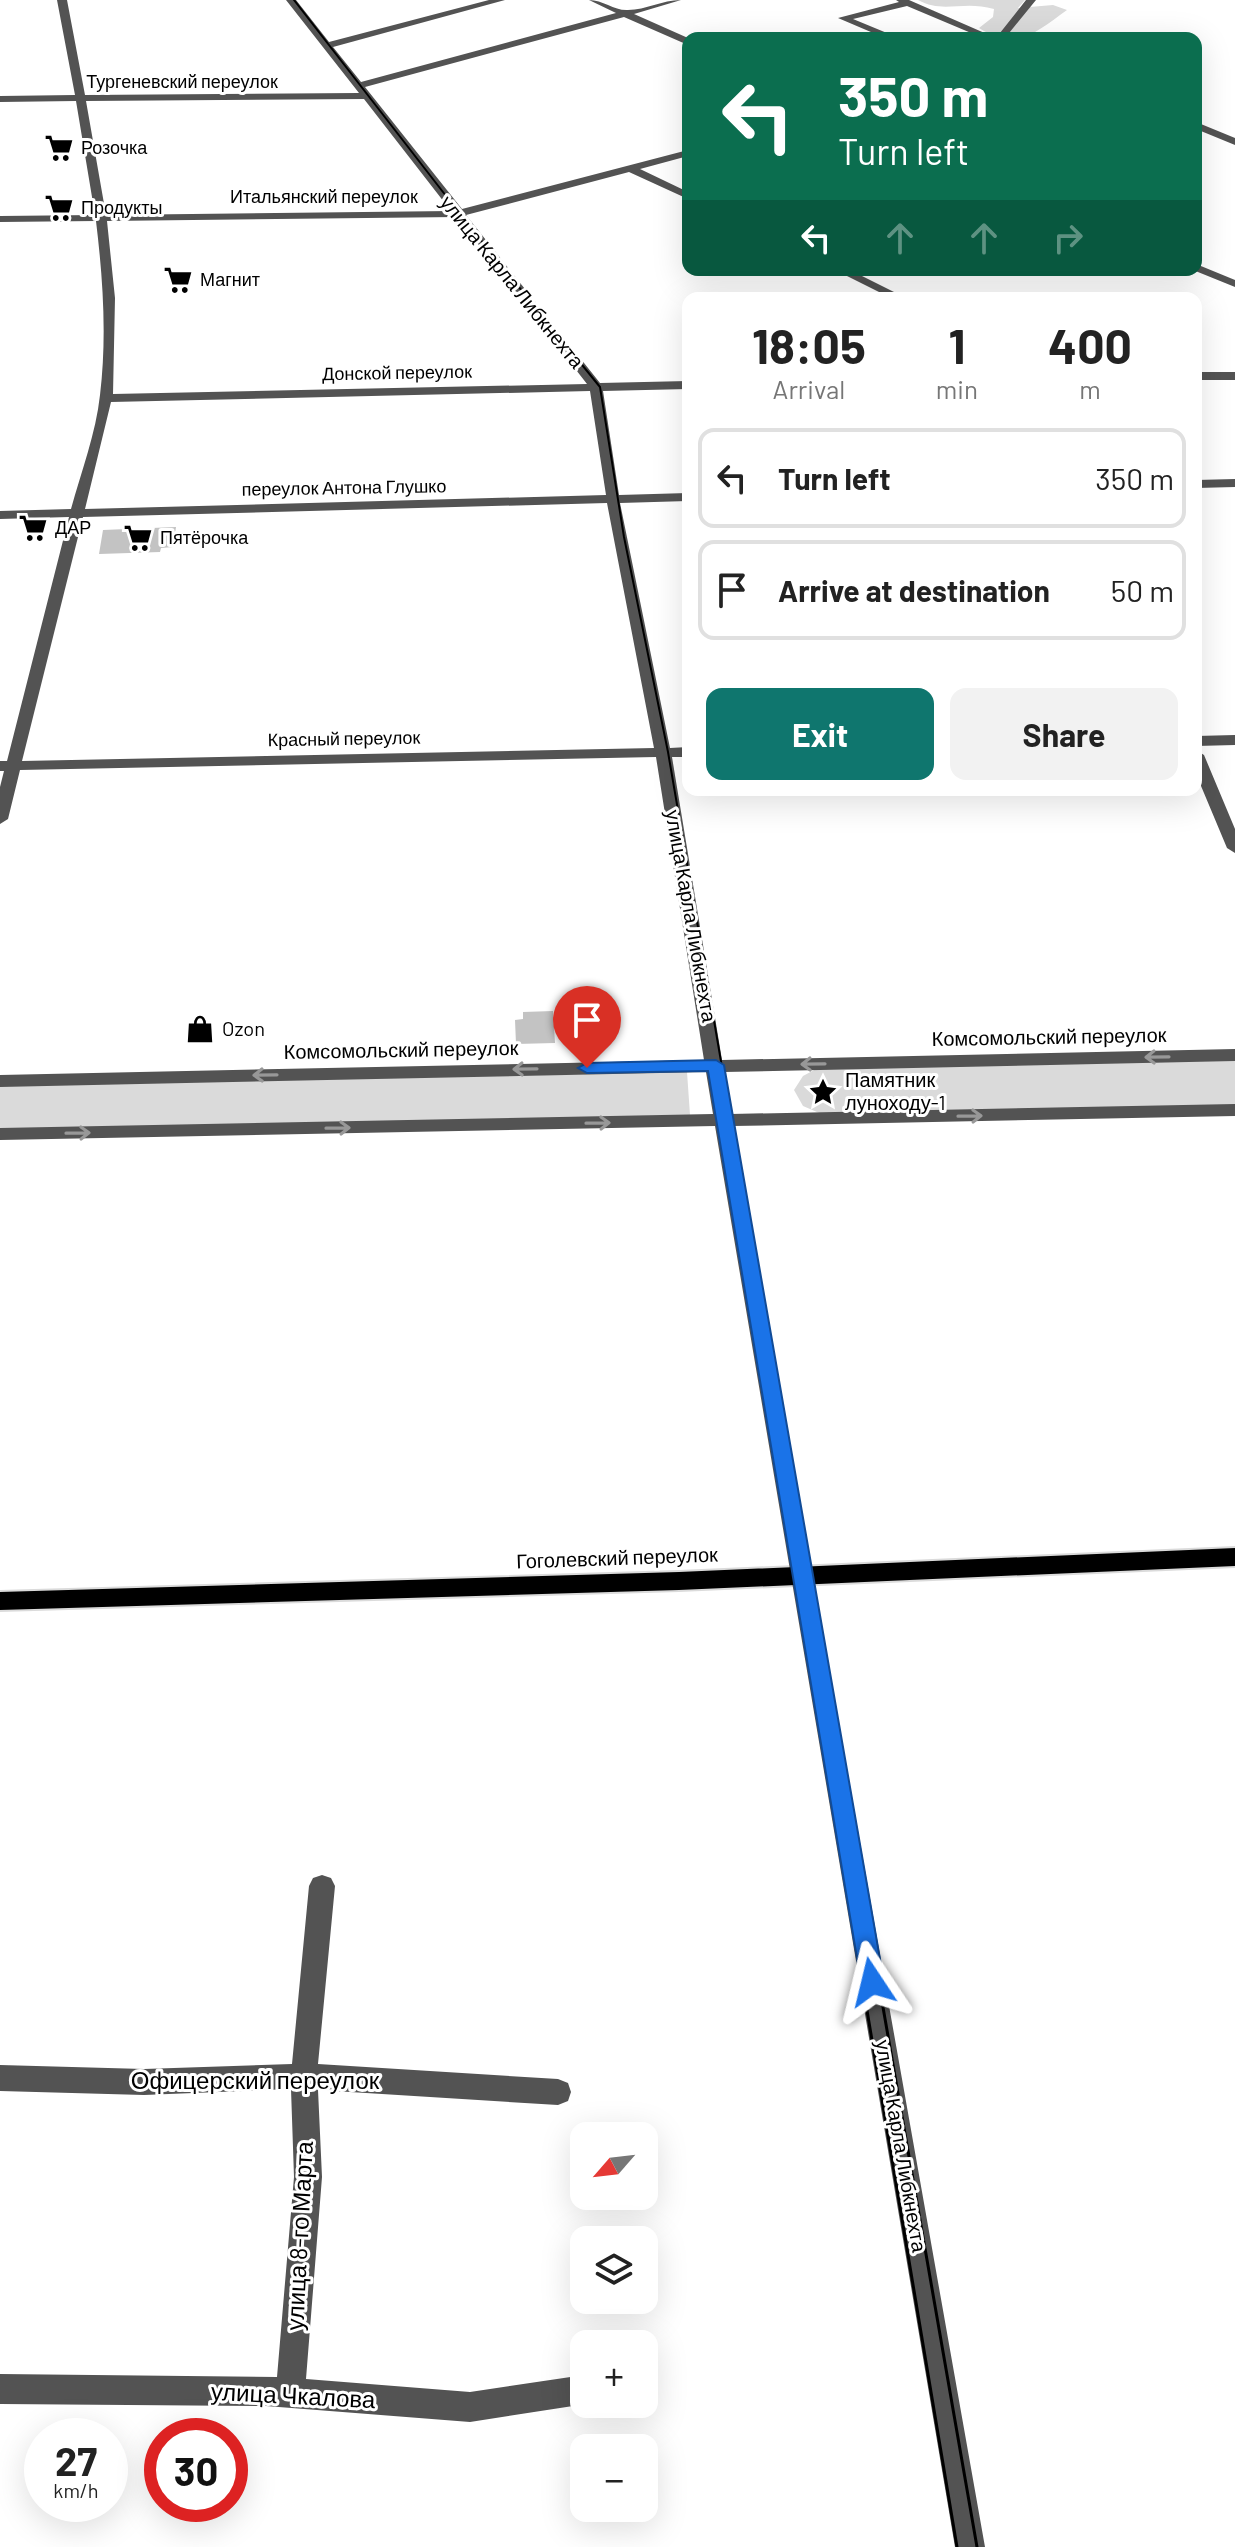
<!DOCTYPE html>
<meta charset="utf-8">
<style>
body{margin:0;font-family:Barlow,sans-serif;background:#f2f2f2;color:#222;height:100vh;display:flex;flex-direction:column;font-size:30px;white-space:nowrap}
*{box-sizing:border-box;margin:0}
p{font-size:26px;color:#767676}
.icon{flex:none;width:44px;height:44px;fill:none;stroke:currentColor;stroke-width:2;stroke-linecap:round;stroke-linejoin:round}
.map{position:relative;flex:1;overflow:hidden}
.details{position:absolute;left:682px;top:292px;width:520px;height:504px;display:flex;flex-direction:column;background:#fff;border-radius:16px;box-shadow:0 8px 32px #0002}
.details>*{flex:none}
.banner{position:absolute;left:682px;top:32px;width:520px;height:244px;border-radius:16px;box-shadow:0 8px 32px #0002;background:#0b6e4f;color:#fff;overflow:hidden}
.needle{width:52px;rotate:242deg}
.buttons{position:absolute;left:570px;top:2122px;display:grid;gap:16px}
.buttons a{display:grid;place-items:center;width:88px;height:88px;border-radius:16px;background:#fff;box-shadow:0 8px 32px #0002;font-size:40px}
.speed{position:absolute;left:24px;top:2418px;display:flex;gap:16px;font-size:40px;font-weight:700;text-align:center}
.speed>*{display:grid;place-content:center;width:104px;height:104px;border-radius:50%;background:#fff;box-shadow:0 8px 32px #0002;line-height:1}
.speed small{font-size:20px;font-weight:400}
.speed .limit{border:12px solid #d22;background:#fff;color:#111}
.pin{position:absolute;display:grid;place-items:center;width:68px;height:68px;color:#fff;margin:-82px -34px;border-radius:50% 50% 50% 0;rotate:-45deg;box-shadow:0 0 8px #0007}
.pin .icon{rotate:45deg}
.me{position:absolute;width:88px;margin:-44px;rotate:350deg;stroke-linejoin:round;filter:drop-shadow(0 0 6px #0008)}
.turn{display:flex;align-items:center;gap:28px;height:168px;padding:0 24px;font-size:36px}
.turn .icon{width:104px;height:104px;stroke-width:2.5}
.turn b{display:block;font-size:56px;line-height:68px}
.lanes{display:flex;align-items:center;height:76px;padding:0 24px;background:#0003;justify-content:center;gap:40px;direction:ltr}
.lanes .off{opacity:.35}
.eta{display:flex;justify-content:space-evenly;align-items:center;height:136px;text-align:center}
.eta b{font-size:48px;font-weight:700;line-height:56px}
.cta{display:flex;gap:16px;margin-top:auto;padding:16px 24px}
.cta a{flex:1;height:92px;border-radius:16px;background:#0f766e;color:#fff;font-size:32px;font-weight:700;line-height:92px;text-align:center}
.cta a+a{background:#f2f2f2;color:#222}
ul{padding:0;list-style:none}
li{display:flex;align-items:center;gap:24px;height:100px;margin:0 16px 12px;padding:0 8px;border:4px solid #e0e0e0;border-radius:16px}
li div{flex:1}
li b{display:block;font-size:30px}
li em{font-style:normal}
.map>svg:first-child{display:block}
.green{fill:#dadada}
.building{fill:#c3c3c3}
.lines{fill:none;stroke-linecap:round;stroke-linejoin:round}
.major-casing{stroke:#dbdbdb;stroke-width:4}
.minor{fill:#535353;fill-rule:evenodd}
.major{fill:#000;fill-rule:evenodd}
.tram-far1{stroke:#000;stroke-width:2}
.tram{stroke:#000;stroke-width:3}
.oneway{stroke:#989898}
.route{fill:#1a73e8;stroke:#114b97;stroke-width:2}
.labels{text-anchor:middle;stroke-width:6;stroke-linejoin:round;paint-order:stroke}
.far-street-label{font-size:18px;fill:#000;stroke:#fff}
.far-poi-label{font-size:18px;fill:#000;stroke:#fff;text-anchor:start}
.street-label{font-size:20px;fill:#000;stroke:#fff}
.poi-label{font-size:20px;fill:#000;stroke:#fff;text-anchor:start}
.near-street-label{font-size:24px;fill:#000;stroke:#fff}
</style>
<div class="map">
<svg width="1235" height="2547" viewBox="0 0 1235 2547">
<rect width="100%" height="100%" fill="#fff"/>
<path class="green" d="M918 0H1025L1018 8 1053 5 1067 10C1036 32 1017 52 979 28L993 17 994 9C963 0 943 14 918 0Z
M1235 1060V1108L824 1115 803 1106 794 1090 803 1076 818 1068Z
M687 1072 690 1115 0 1129V1086Z"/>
<path class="building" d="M176 527 173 547 161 548 160 552 99 554 103 530Z
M553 1011 555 1043 516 1044 515 1020 523 1019V1012Z"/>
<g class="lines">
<defs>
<path id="major" d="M1235 1548V1566L679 1590 0 1610V1592L679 1572Z"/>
</defs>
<use href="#major" class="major-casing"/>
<path class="minor" d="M57 0H67L85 95 359 93 286 0H296L329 42 489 0H505L333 47 361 82 616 13 589 0C603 0 615 11 628 10 646 10 662 0 681 0L634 14 688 38V45L624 17 365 87 462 209 688 150V156L640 169 688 192V199L629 172 466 215 600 383 688 381V389L603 391 619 495 688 493V501L620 503 670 748 688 747V757H672L722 1060 1235 1049V1061L724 1072 731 1114 1235 1104V1116L733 1126 985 2547H955L715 1126 0 1140V1128L713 1114 706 1072 0 1087V1075L704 1060 656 757 20 770 8 819 0 824V787L4 771H0V761H7L69 517 0 519V511L71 509C81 472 96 433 100 395 107 337 103 279 96 221L0 222V216L95 215 76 101 0 102V96L75 95ZM364 99 451 211 106 215 86 101ZM457 217 587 384 113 394 115 298 107 221ZM590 391 606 495 85 509 111 402ZM607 503 654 748 22 761 83 517Z
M896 0H909L996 38 1026 0H1036L1005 38H983L907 6 853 19 899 38H885L838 18 899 2Z
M1196 122 1235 138V145L1196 129Z
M1196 264 1235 280V287L1193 270H1196Z
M835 270H850L906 298H891Z
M1196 372H1235V380H1196Z
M1235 479V487L1196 488V480Z
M1235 735V745L1196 746V736Z
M1196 750 1204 755 1235 829V853L1227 848 1196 774Z
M322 1875 331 1878 335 1886 318 2064 558 2079 568 2083 571 2092 568 2101 558 2105 318 2090 322 2177 306 2379 470 2392 584 2375 586 2404 470 2422 266 2406 0 2404V2374L277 2377 294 2177 291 2089 144 2095 0 2091V2065L144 2069 292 2064 309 1886 313 1878Z"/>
<use href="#major" class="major"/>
<path class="tram-far1" d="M294 0 467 223 600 387 624 537 668 752 842 1768
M727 1176 826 1768"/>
<path class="tram" d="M826 1766 957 2547
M841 1766 977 2547"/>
</g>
<defs><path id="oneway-shaft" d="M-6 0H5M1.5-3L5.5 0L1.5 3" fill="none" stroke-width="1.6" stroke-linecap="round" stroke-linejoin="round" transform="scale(2)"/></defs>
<g class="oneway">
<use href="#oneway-shaft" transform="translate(1157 1057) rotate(179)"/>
<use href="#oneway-shaft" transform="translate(813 1064) rotate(179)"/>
<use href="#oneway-shaft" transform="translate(525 1069) rotate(179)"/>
<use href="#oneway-shaft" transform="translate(265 1075) rotate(179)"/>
<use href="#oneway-shaft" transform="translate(970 1116) rotate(-1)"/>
<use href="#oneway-shaft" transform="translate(598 1123) rotate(-1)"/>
<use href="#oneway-shaft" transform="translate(338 1128) rotate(-1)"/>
<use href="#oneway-shaft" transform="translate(78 1133) rotate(-1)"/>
</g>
<path class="route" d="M716 1060 724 1065 884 1982 881 1989 872 1993 864 1989 861 1982 708 1071 587 1073 578 1068 587 1063Z"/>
<defs>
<symbol id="supermarket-bare" viewBox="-9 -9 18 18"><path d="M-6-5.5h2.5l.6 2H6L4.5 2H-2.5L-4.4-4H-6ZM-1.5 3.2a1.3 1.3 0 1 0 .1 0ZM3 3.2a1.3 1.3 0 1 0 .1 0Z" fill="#000" stroke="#fff" stroke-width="2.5" paint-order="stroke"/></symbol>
<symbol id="shop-bare" viewBox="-9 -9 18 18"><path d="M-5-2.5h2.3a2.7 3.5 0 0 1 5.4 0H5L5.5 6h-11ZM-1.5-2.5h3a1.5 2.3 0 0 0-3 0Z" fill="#000" stroke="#fff" stroke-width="2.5" paint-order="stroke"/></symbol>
<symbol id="sight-bare" viewBox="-9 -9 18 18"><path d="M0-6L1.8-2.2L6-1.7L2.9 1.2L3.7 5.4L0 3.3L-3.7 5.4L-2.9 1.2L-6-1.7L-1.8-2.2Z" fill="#000" stroke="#fff" stroke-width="2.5" paint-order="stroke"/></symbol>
</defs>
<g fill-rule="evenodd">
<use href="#supermarket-bare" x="39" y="128" width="40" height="40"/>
<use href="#supermarket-bare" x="39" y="188" width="40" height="40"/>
<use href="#supermarket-bare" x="158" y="260" width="40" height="40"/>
<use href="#supermarket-bare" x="13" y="508" width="40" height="40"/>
<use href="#supermarket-bare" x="118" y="518" width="40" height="40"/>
<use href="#shop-bare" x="180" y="1009" width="40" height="40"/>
<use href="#sight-bare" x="803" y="1072" width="40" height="40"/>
</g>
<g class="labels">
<g class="far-street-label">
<text x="182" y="88">Тургеневский переулок</text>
<text x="324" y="203">Итальянский переулок</text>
<text transform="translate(397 373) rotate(-1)" y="6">Донской переулок</text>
<text transform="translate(344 488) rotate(-1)" y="6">переулок Антона Глушко</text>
<text transform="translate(344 739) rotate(-1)" y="6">Красный переулок</text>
</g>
<g class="far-poi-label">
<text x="81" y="154">Розочка</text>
<text x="81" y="214">Продукты</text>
<text x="200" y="286">Магнит</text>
<text x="55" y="534">ДАР</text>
<text x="160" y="544">Пятёрочка</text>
</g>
<g class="street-label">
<text transform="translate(512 282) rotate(51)" y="7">улица Карла Либкнехта</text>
<text transform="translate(691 916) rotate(80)" y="7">улица Карла Либкнехта</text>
<text transform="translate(1049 1037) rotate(-1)" y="7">Комсомольский переулок</text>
<text transform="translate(401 1050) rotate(-1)" y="7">Комсомольский переулок</text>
<text transform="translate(617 1558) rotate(-2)" y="7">Гоголевский переулок</text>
<text transform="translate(901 2146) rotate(80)" y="7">улица Карла Либкнехта</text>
</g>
<g class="poi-label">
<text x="222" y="1036">Ozon</text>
<text x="845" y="1087">Памятник<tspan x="845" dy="23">луноходу-1</tspan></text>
</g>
<g class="near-street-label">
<text x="255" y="2089">Офицерский переулок</text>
<text transform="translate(300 2236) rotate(-87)" y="8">улица 8-го Марта</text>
<text transform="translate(293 2396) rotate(3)" y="8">улица Чкалова</text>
</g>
</g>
</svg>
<div class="buttons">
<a><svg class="needle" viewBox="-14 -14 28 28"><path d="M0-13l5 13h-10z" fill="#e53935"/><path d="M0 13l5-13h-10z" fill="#767676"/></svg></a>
<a><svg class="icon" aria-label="layers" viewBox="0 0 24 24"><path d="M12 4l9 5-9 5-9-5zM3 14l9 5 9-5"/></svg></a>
<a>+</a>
<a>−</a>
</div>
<div class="speed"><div>27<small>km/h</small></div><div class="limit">30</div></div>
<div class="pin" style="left:587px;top:1068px;background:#d93025"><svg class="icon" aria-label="arrive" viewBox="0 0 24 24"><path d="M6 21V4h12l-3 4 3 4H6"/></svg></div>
<svg class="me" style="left:872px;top:1982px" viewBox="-20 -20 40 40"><path d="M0-17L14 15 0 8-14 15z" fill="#1a73e8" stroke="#fff" stroke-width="4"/></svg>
<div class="banner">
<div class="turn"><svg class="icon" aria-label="left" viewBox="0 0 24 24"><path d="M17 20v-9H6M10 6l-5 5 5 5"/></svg><div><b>350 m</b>Turn left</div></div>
<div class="lanes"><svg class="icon" aria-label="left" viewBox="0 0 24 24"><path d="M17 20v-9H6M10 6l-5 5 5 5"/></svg><svg class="icon off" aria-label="ahead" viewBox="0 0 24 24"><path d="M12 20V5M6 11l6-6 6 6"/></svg><svg class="icon off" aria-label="ahead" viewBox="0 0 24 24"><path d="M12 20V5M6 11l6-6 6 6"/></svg><svg class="icon off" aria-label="right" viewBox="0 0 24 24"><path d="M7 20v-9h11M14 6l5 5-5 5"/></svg></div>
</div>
<section class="details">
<div class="eta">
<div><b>18:05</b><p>Arrival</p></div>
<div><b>1</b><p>min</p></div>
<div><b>400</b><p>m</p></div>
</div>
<ul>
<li><svg class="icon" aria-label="left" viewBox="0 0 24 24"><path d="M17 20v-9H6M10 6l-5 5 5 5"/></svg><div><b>Turn left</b></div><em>350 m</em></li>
<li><svg class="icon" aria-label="arrive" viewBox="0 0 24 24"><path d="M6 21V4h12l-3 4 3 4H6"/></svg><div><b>Arrive at destination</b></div><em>50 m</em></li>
</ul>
<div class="cta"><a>Exit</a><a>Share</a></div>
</section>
</div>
